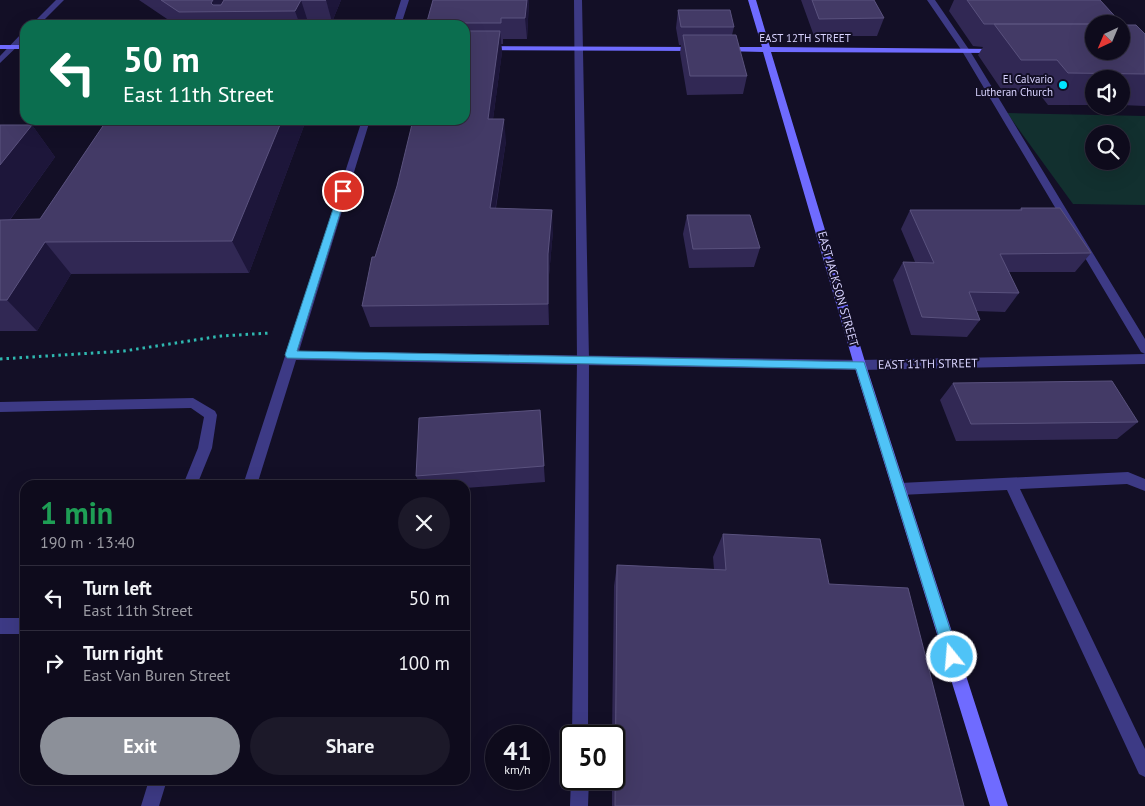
<!DOCTYPE html>
<meta charset="utf-8">
<style>
body{margin:0;font-family:"PT Sans",sans-serif;background:#1c1929;color:#f1f3f6;height:100vh;display:flex;flex-direction:column;font-size:19px;white-space:nowrap}
*{box-sizing:border-box;margin:0}
p{font-size:16px;color:#9b9ba3}
.icon{flex:none;width:28px;height:28px;fill:none;stroke:currentColor;stroke-width:2;stroke-linecap:round;stroke-linejoin:round}
.map{position:relative;flex:1;overflow:hidden}
.drawer{position:absolute;left:20px;top:480px;width:450px;height:305px;display:flex;flex-direction:column;background:#0e0b1c;border-radius:15px;box-shadow:0 5px 20px #0002,0 0 0 1px #2e2b3b}
.drawer>*{flex:none}
.top-card{position:absolute;left:20px;top:20px;width:450px;height:105px;border-radius:15px;box-shadow:0 5px 20px #0002,0 0 0 1px #2e2b3b;background:#0b6e4f;color:#fff;overflow:hidden}
.needle{width:32px;rotate:224deg}
.tools{position:absolute;left:1085px;top:15px;display:grid;gap:10px}
.tools a{display:grid;place-items:center;width:45px;height:45px;border-radius:50%;background:#0e0b1c;box-shadow:0 5px 20px #0002,0 0 0 1px #2e2b3b;font-size:25px}
.speed{position:absolute;left:485px;top:725px;display:flex;gap:10px;font-size:25px;font-weight:700;text-align:center}
.speed>*{display:grid;place-content:center;width:65px;height:65px;border-radius:50%;background:#0e0b1c;box-shadow:0 5px 20px #0002,0 0 0 1px #2e2b3b;line-height:1}
.speed small{font-size:12px;font-weight:400}
.speed .limit{border:2px solid #111;border-radius:8px;background:#fff;color:#111}
.pin{position:absolute;display:grid;place-items:center;width:42px;height:42px;color:#fff;margin:-21px;border:2px solid #fff;border-radius:50%;box-shadow:0 1px 5px #0007}
.me{position:absolute;width:55px;margin:-28px;rotate:343deg;stroke-linejoin:round;filter:drop-shadow(0 0 4px #0008)}
.turn{display:flex;align-items:center;gap:18px;height:105px;padding:0 20px;font-size:22px}
.turn .icon{width:65px;height:65px;stroke-width:2.5}
.turn b{display:block;font-size:35px;line-height:42px}
.round{display:grid;place-items:center;flex:none;width:52px;height:52px;border-radius:26px;background:#1c1929}
.head{display:flex;align-items:center;justify-content:space-between;height:85px;padding:0 20px}
h1{font-size:30px;font-weight:700;line-height:38px;color:#1e9e55}
.cta{display:flex;gap:10px;margin-top:auto;padding:10px 20px}
.cta a{flex:1;height:58px;border-radius:30px;background:#8c9099;color:#fff;font-size:20px;font-weight:700;line-height:58px;text-align:center}
.cta a+a{background:#1c1929;color:#f1f3f6}
ul{padding:0;list-style:none}
li{display:flex;align-items:center;gap:15px;height:65px;padding:0 20px;border-top:1px solid #2e2b3b}
li div{flex:1}
li b{display:block;font-size:19px}
li em{font-style:normal}
.map>svg:first-child{display:block}
.green{fill:#12302f;fill-rule:evenodd}
.lines{fill:none;stroke-linecap:round;stroke-linejoin:round}
.path{stroke:#2fb8b0;stroke-width:3;stroke-dasharray:2.5 4;stroke-linecap:butt}
.service{fill:#3d3a85;fill-rule:evenodd}
.minor{fill:#3d3a85;fill-rule:evenodd}
.secondary{fill:#6f6bff;fill-rule:evenodd}
.wall{fill:#312854}
.shaded-wall{fill:#1d163a}
.building{fill:#433a66;stroke:#5a527e}
.route{fill:#4fc3f7;stroke:#337fa1}
.poi-dot{fill:#00e5ff;stroke:#130f26;stroke-width:2}
.labels{text-anchor:middle;stroke-width:4;stroke-linejoin:round;paint-order:stroke}
.far-street-label{font-size:11px;fill:#d9d4ff;stroke:#130f26}
.far-poi-label{font-size:11px;fill:#d9d4ff;stroke:#130f26;text-anchor:end}
.street-label{font-size:12px;fill:#d9d4ff;stroke:#130f26}
</style>
<div class="map">
<svg width="1145" height="806" viewBox="0 0 1145 806">
<rect width="100%" height="100%" fill="#130f26"/>
<path class="green" d="M1007 113 1145 116V205L1073 204ZM1094 134H1121V161H1094Z"/>
<g class="lines">
<path class="path" d="M0 359 124 351 221 336 270 333"/>
<path class="service" d="M574 0H582L589 360 588 736H572L577 360Z
M927 0H935L970 51 1145 339V354L1141 352 962 51Z
M193 398 215 411 217 415 212 448 197 485H183L198 448 204 417 191 408 0 412V402Z
M1128 472 1145 479V491L1127 484 1020 489 1145 749V777L1139 774 1007 490 900 495 895 493 893 489 895 485 900 483Z
M0 618H25V634H0Z
M571 779H589L588 806H570Z"/>
<path class="minor" d="M56 0H64L39 25H31Z
M401 0H409L401 25H393Z
M22 33H25V39L0 63V56Z
M362 120H370L299 351 860 360 1145 354V364L860 370 296 360 257 485H243Z
M149 780H167L159 806H141Z"/>
<path class="secondary" d="M748 0H756L770 47 997 49 1001 51 997 53 771 52 866 365 1008 806H990L854 365 763 52 722 51 718 49 722 47H762Z
M0 45H25V49H0Z
M465 46 697 47 701 49 697 51 465 50Z"/>
</g>
<path class="wall" d="M139 0H341L332 22H308L306 25H176Z
M433 0H529L527 39H503V44H501L502 52 493 119 506 141 496 208 553 231 549 275V325L370 327 362 306 375 257 465 120V25H426Z
M801 0H874L884 18 877 36H814Z
M954 0H1100L1123 25 1145 34V106L1121 105V79H1094V105H1048L1038 92H1003L978 55 983 47 973 46 949 11Z
M678 10 734 27 732 35 747 76 743 94 687 95 680 53 681 45H679L676 28Z
M107 120H304L305 123 249 273 71 274 37 331H0V125H32L55 157 10 220 40 219Z
M1021 208 1091 253 1075 272H1009L1019 293 1005 312 976 311 980 320 967 337 911 335 893 280 903 262H915L901 229 910 210H1019Z
M687 215 760 248 754 267 689 268 683 234Z
M953 383 1138 422 1117 439 956 441 940 400Z
M540 410 545 482 465 488V485H420L416 476Z
M723 534 829 584 964 806H612V779H614V736H612L614 586 617 565 714 569 713 557Z"/>
<path class="shaded-wall" d="M213 0H235L215 12 211 3Z
M301 0 308 22 306 25H300L295 11Z
M326 0H341L332 22Z
M527 0H529L527 39 525 18Z
M500 31 502 52 490 141 488 119Z
M504 119 506 141 492 229 490 208Z
M282 120H304L305 123 249 273 232 241Z
M32 125 55 157 0 233V165Z
M552 210 553 231 549 275V325L548 304V254Z
M45 242 71 274 37 331 7 300Z"/>
<path class="building" d="M161 0H213L211 3 213 5H221L224 0H326H301L295 11 179 12Z
M433 0H527L525 18H501V23H462V25H426Z
M812 0H874L884 18 819 19Z
M967 0H1100L1123 25H1121V24H984Z
M678 10H730L734 27H681Z
M994 24H1094V51H1121V25H1136L1145 34V74L1068 73 1057 60H1021Z
M465 31H500L488 119H504L490 208 552 210 548 254V304L362 306 372 257H375L397 186 413 120H465Z
M683 35H736L747 76H690Z
M107 120H282L232 241 45 242 7 300H0V220L40 219Z
M0 125H32L0 165Z
M1021 208H1060L1091 253 1000 254 1019 293 969 292 980 320 922 317 903 262 934 263 910 210H1022Z
M687 215H750L760 248 693 249Z
M1112 381 1138 422 971 424 953 383Z
M540 410 544 466 416 476 419 418Z
M723 534 820 539 829 584 908 588 964 806H615L617 565 726 570Z"/>
<path class="route" d="M343 188 347 191 297 351 864 362 959 657 957 662 952 664 947 662 945 657 856 369 287 358 285 355 339 191Z"/>
<circle class="poi-dot" cx="1063" cy="85" r="5"/>
<g class="labels">
<g class="far-street-label">
<text x="805" y="42">EAST 12TH STREET</text>
</g>
<g class="far-poi-label">
<text x="1053" y="83">El Calvario<tspan x="1053" dy="13">Lutheran Church</tspan></text>
</g>
<g class="street-label">
<text transform="translate(838 289) rotate(74)" y="4">EAST JACKSON STREET</text>
<text transform="translate(928 364) rotate(-1)" y="4">EAST 11TH STREET</text>
</g>
</g>
</svg>
<div class="tools">
<a><svg class="needle" viewBox="-14 -14 28 28"><path d="M0-13l5 13h-10z" fill="#e53935"/><path d="M0 13l5-13h-10z" fill="#9b9ba3"/></svg></a>
<a><svg class="icon" aria-label="sound" viewBox="0 0 24 24"><path d="M4 9h4l5-4v14l-5-4H4zM17 9q2 3 0 6"/></svg></a>
<a><svg class="icon" aria-label="search" viewBox="0 0 24 24"><circle cx="10" cy="10" r="6"/><path d="M15 15l6 6"/></svg></a>
</div>
<div class="speed"><div>41<small>km/h</small></div><div class="limit">50</div></div>
<div class="pin" style="left:343px;top:191px;background:#d93025"><svg class="icon" aria-label="arrive" viewBox="0 0 24 24"><path d="M6 21V4h12l-3 4 3 4H6"/></svg></div>
<svg class="me" style="left:952px;top:657px" viewBox="-20 -20 40 40"><circle r="17" fill="#4fc3f7" stroke="#fff" stroke-width="3"/><path d="M0-11L8 9 0 5-8 9z" fill="#fff"/></svg>
<div class="top-card">
<div class="turn"><svg class="icon" aria-label="left" viewBox="0 0 24 24"><path d="M17 20v-9H6M10 6l-5 5 5 5"/></svg><div><b>50 m</b>East 11th Street</div></div>
</div>
<section class="drawer">
<div class="head"><div><h1>1 min</h1><p>190 m · 13:40</p></div><a class="round"><svg class="icon" aria-label="close" viewBox="0 0 24 24"><path d="M6 6l12 12M18 6L6 18"/></svg></a></div>
<ul>
<li><svg class="icon" aria-label="left" viewBox="0 0 24 24"><path d="M17 20v-9H6M10 6l-5 5 5 5"/></svg><div><b>Turn left</b><p>East 11th Street</p></div><em>50 m</em></li>
<li><svg class="icon" aria-label="right" viewBox="0 0 24 24"><path d="M7 20v-9h11M14 6l5 5-5 5"/></svg><div><b>Turn right</b><p>East Van Buren Street</p></div><em>100 m</em></li>
</ul>
<div class="cta"><a>Exit</a><a>Share</a></div>
</section>
</div>
